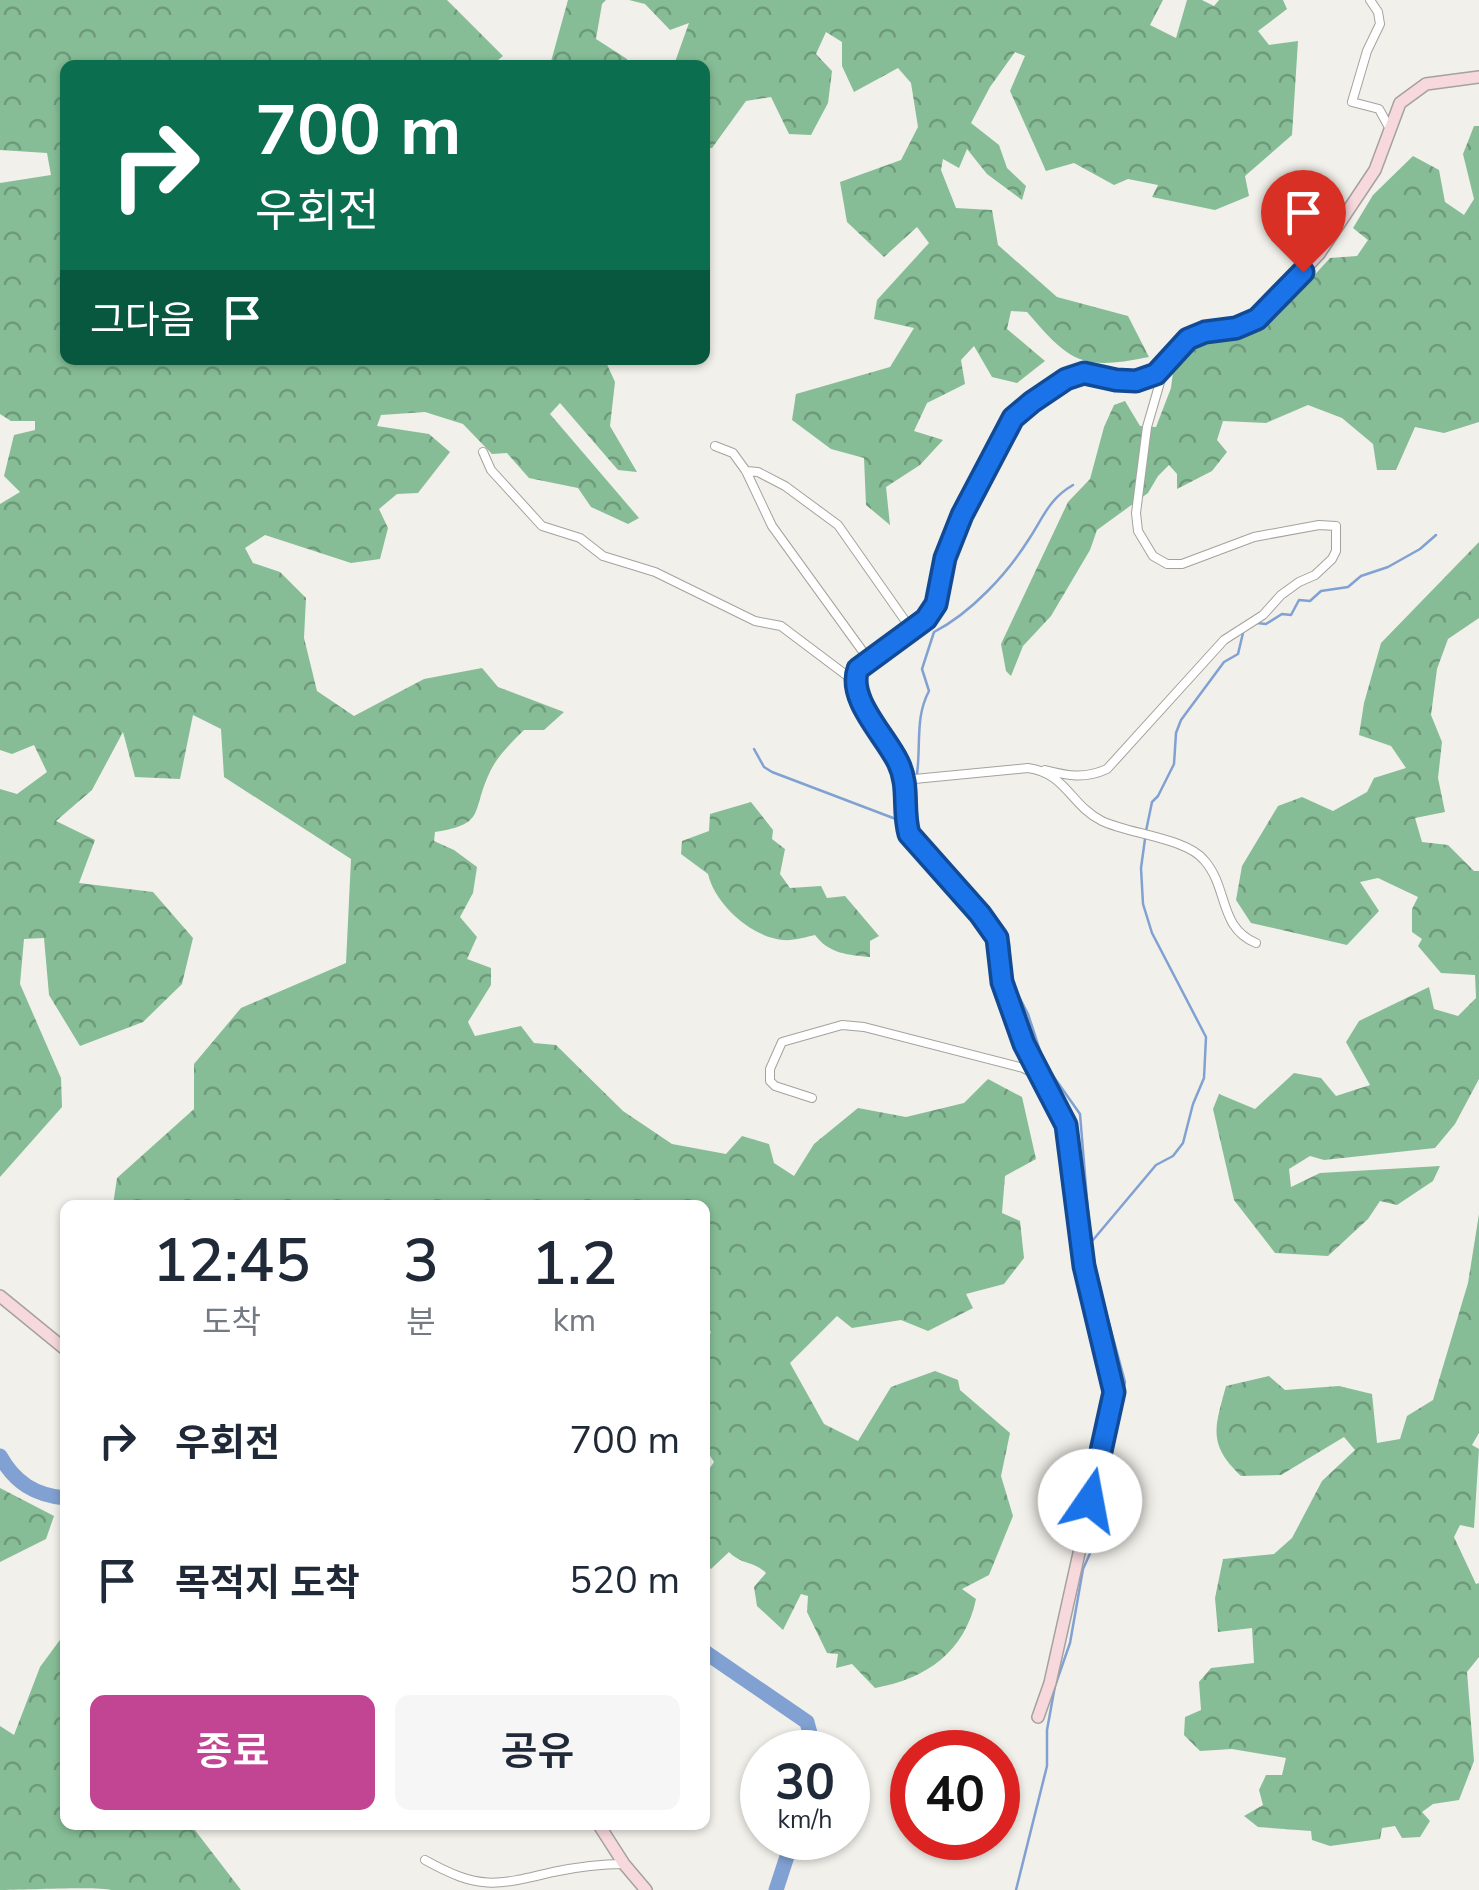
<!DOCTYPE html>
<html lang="ko">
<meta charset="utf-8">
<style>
body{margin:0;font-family:"Nunito Sans","Noto Sans KR",sans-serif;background:#f6f6f7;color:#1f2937;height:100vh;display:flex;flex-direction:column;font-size:38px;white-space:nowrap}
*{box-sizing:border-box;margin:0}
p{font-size:32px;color:#747a83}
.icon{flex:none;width:55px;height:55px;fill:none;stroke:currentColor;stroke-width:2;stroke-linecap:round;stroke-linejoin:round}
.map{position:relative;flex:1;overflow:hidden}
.panel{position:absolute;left:60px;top:1200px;width:650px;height:630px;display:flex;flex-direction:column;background:#fff;border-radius:15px;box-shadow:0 2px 8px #0004}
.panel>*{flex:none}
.top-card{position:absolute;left:60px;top:60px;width:650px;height:305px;border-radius:15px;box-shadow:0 2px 8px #0004;background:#0b6e4f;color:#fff;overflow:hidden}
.speed{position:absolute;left:740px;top:1730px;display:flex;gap:20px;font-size:50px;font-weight:700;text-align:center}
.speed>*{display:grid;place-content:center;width:130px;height:130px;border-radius:50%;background:#fff;box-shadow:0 2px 8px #0004;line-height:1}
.speed small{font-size:25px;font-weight:400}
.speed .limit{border:15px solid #d22;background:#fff;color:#111}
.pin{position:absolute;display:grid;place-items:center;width:85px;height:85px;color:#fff;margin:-102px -42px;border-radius:50% 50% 50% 0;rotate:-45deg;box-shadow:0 0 10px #0007}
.pin .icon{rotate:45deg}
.me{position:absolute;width:110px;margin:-55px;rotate:12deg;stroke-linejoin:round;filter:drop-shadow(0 0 8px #0008)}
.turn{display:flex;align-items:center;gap:35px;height:210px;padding:0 30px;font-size:45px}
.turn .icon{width:130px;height:130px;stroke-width:2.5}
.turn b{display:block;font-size:70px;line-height:85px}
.then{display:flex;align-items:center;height:95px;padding:0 30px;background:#0003;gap:20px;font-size:38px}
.eta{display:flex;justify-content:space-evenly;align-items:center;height:170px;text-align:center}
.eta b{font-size:60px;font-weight:600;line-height:70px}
.cta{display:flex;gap:20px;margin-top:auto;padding:20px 30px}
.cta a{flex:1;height:115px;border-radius:15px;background:#c24594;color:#fff;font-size:40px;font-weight:600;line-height:115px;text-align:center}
.cta a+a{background:#f6f6f7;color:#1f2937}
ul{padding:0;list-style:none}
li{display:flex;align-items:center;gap:30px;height:140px;padding:0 30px}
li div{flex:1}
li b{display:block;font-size:38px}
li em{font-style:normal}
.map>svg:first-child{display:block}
.forest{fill:url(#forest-crowns)}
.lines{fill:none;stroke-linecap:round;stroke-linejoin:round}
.stream{stroke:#80a1d2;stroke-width:2.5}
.river{stroke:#80a1d2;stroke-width:15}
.street-casing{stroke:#a4a29d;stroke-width:10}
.secondary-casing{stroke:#a4a29d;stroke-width:14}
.street{stroke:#fff;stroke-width:8}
.secondary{stroke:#f7d8dd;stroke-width:11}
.route-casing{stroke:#114b97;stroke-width:25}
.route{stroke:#1a73e8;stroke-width:18}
</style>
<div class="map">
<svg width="1479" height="1890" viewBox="0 0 1479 1890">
<defs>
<pattern id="forest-crowns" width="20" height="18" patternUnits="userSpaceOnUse" patternTransform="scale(2.5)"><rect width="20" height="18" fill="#86bd96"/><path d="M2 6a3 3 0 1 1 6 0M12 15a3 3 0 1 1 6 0" fill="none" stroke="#6e9a7b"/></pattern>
</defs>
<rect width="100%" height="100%" fill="#f2f0ea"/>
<path class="forest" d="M0 0H447L503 56 492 65H65V360H605L615 382 610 426 637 472 618 470 560 403 550 414 639 518 628 524 591 507 578 488 529 478 507 453 492 454 463 424 425 412 381 415 377 426 429 434 450 452 418 493 397 494 379 509 388 528 380 559 351 563 265 535 245 548 253 563 280 572 306 598 304 638 317 691 354 716 424 679 482 668 498 687 564 712 544 730H524C512 742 496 757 489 774 471 813 486 824 435 832L434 841 454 850 477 867 473 893 460 917 477 937 467 959 491 968V985L468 1022 475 1036 521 1026 534 1043 556 1045 623 1111 672 1144 726 1154 742 1136 769 1144 774 1163 794 1176 814 1144 858 1108 906 1117 964 1103 988 1079 1022 1097 1036 1159 1005 1176 1002 1213 1020 1221 1024 1258 1004 1284 966 1294 973 1308 928 1331 901 1320 852 1328 837 1316 790 1363 824 1424 858 1441 891 1387 935 1371 958 1380 960 1390 1010 1433 1001 1476 1013 1516 989 1575 962 1589 976 1599C965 1652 926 1679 875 1688L852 1664 836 1668 838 1654 827 1653 807 1612 808 1596 801 1594 783 1630 757 1606 754 1587 766 1573C754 1561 742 1565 729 1552L711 1569 705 1564V1475L714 1462 705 1448V1347L711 1332 705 1327V1205H113L117 1178 194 1109V1064L241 1008 346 963 351 859 224 777 221 729 193 715 180 779 135 777 123 732 92 790 56 821 95 840 79 883 153 892 193 938 182 984 143 1022 80 1046 49 995 44 938 24 939 20 984 61 1078 62 1107 0 1177V789L17 794 47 772 34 745 12 754 0 750V504L20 492 4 476 14 435 35 430V421H11L0 414V183L51 175 47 153 0 150Z
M568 0H606L602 4 596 39 627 59 629 65H550Z
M629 0H1163L1150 25 1176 38 1187 0H1202L1214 6 1219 0H1283L1287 9 1258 31 1269 45 1298 41 1292 135 1245 176 1249 196 1215 210 1152 197 1158 185 1128 179 1114 185 1074 163 1046 171 1010 91 1025 56 1015 52 990 87 971 123 999 145 1007 168 1026 186 1022 200 987 174 967 149 959 168 943 159 941 170 956 208 992 210 998 245 1057 297 1128 316 1149 357C1081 371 1070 362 1027 312L1011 311 1007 329 1045 361 1017 383 992 377 974 346 961 360 965 384 927 403 914 431 943 440 920 465 886 487 890 525 866 505 864 458 831 449 792 420 796 394 890 367 914 328 874 319 877 300 929 243 917 227 884 257 847 222 840 182 901 160 918 127 911 83 898 68 854 92 842 66V42L826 32 816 54 832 71 828 103 811 135 789 134 771 97 746 101 712 148H705V65H677L675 62 689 23 670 30 645 4Z
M1474 126H1479V422L1444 433 1415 427 1396 470H1377L1373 444 1342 418 1308 405 1266 423 1223 421 1217 440 1227 452 1212 471 1177 489V474L1169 465 1158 476 1148 493 1097 530 1090 550 1051 616 1023 646 1011 676 1006 671 1001 644 1068 502 1090 479 1104 427 1114 405 1125 401 1140 426 1156 427 1171 388 1174 364 1197 341 1247 336 1276 317 1330 258 1357 256 1368 240 1353 228 1373 195 1413 156 1439 170 1445 202 1464 215 1474 199 1463 154Z
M1479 542V618L1448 639 1437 669 1431 715 1442 742 1438 778 1445 812 1415 818 1422 842 1448 845 1474 871H1479V1079L1455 1124 1435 1148 1324 1160 1310 1156 1289 1169 1291 1187 1320 1173 1440 1166 1433 1181 1397 1205 1380 1201 1368 1219 1328 1256 1275 1253 1234 1200 1213 1109 1219 1094 1255 1109 1294 1073 1321 1078 1336 1096 1370 1085 1346 1042 1359 1021 1429 987 1434 1009 1458 1016 1476 998 1475 975 1441 973 1418 946 1422 939 1412 932V909L1418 897 1378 878 1360 882 1379 911 1347 945 1251 923 1236 900 1242 866 1278 806 1302 797 1333 811 1367 792 1374 778 1406 768 1391 746 1359 735 1364 703 1381 643Z
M751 802 773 830 772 839 785 849 780 874 790 888 821 886 827 898 845 896 879 936 870 941V957C849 955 829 954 815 935 806 937 793 941 783 940 751 937 715 904 708 874L681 854 682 841 709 831 710 814Z
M1479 1214V1433L1472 1445 1479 1449 1474 1528 1460 1525 1454 1537 1476 1584 1479 1583V1657L1467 1672 1474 1761 1459 1800 1433 1804 1422 1812 1430 1821 1420 1837 1402 1838 1395 1826 1382 1828 1380 1839 1330 1846 1312 1840 1311 1831 1258 1827 1244 1816 1263 1805 1259 1790 1266 1775H1282L1286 1758 1232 1749 1200 1751 1184 1735 1185 1717 1201 1710 1199 1682 1211 1668 1254 1663 1252 1628 1218 1632 1215 1598 1223 1559 1274 1554 1292 1538 1322 1481 1355 1450 1344 1437 1281 1475 1241 1476C1207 1444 1215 1427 1226 1386L1269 1376 1285 1390 1339 1386 1372 1394 1377 1443 1400 1439 1407 1416 1433 1400 1468 1283Z
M0 1488 54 1516 46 1539 0 1562Z
M65 1633V1825H191L241 1890H111C101 1886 18 1890 0 1890V1726L14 1735 40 1667Z"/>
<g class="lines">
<path class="stream" d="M1257 623 1266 624 1282 614 1291 615 1299 600 1310 601 1321 591 1348 587 1361 576 1388 567 1420 549 1436 535
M754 749 764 767 772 772 901 821
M917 774C921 745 915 717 929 691L922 669 934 632C971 613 1007 574 1029 539 1044 516 1049 499 1073 485
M913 824 916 782
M1146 831 1152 802 1158 796 1174 764 1176 733 1181 720 1224 662 1238 654 1243 633
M947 870 991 915 1009 943 1012 983 1028 1014 1044 1063 1080 1114 1092 1260 1125 1382 1096 1540 1083 1569 1070 1643 1055 1686 1047 1730V1766L1016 1890
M1093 1240 1156 1165 1173 1156 1183 1143 1193 1104 1204 1078 1206 1037 1152 933 1143 904 1141 868 1145 839"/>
<path class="river" d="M0 1456C15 1483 35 1495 65 1498
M705 1652 807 1722 812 1741V1752
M776 1890 793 1838"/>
<defs>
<path id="street" d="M1370 0 1378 12 1380 24 1367 51 1352 102 1379 109 1390 129
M715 446 733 453 746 471 772 526 869 660
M483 452 491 470 542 526 580 538 603 556 655 572 755 621 781 626 854 681
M746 471 758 472 785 486 838 525 911 629
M1045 770C1068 776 1085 779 1107 769L1224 640 1263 615 1281 595 1299 582 1315 575 1332 559 1336 551V526L1319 525 1254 537 1182 564H1167L1153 556 1138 531 1136 513 1147 427 1165 365
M904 780 1028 768C1066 773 1071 806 1102 821 1129 834 1186 838 1204 860 1229 888 1218 927 1256 943
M812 1098 775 1086 770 1081V1069L782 1042 842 1025 864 1027 1023 1068 1039 1076
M425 1860C479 1890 495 1886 553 1872 577 1867 600 1864 624 1864"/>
<path id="secondary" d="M0 1296 65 1349
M1038 1717 1050 1683 1115 1392 1084 1267 1066 1125 1024 1044 1002 982 997 938 909 833C902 809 910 786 898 762 885 735 847 700 858 669L925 619 936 604 945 558 962 515 1013 418 1032 401 1066 379 1084 373 1116 381H1136L1156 374 1188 339 1205 332 1236 327 1257 319 1319 254 1375 170 1400 103 1426 84 1479 77
M599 1825 624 1864 646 1890"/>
</defs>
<use href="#street" class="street-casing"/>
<use href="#secondary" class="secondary-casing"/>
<use href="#street" class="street"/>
<use href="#secondary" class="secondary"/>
</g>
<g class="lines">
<defs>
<path id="route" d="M1090 1501 1114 1392 1084 1266 1066 1125 1024 1044 1002 982 997 938 980 914 909 834C902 809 910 786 898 762 885 735 847 699 858 669L926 619 936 604 945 558 962 515 1013 418 1032 402 1066 379 1084 373 1116 380 1136 381 1156 374 1188 339 1205 332 1236 328 1257 319 1303 272"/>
</defs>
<use href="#route" class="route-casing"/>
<use href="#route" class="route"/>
</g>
</svg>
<div class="speed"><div>30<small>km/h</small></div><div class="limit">40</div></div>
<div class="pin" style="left:1303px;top:272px;background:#d93025"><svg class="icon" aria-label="arrive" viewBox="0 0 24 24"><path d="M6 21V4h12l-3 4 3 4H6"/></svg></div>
<svg class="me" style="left:1090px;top:1501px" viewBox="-20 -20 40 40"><circle r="19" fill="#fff"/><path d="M0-13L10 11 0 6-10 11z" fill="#1a73e8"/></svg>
<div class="top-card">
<div class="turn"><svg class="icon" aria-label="right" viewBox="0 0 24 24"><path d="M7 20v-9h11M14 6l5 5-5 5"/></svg><div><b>700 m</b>우회전</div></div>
<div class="then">그다음<svg class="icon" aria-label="arrive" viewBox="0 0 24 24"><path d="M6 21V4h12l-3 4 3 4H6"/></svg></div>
</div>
<section class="panel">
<div class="eta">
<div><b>12:45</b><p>도착</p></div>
<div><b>3</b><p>분</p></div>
<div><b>1.2</b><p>km</p></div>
</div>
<ul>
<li><svg class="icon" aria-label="right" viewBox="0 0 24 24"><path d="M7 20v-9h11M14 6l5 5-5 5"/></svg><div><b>우회전</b></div><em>700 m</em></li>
<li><svg class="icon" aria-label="arrive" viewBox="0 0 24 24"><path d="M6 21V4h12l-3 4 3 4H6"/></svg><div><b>목적지 도착</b></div><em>520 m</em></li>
</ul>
<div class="cta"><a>종료</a><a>공유</a></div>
</section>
</div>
